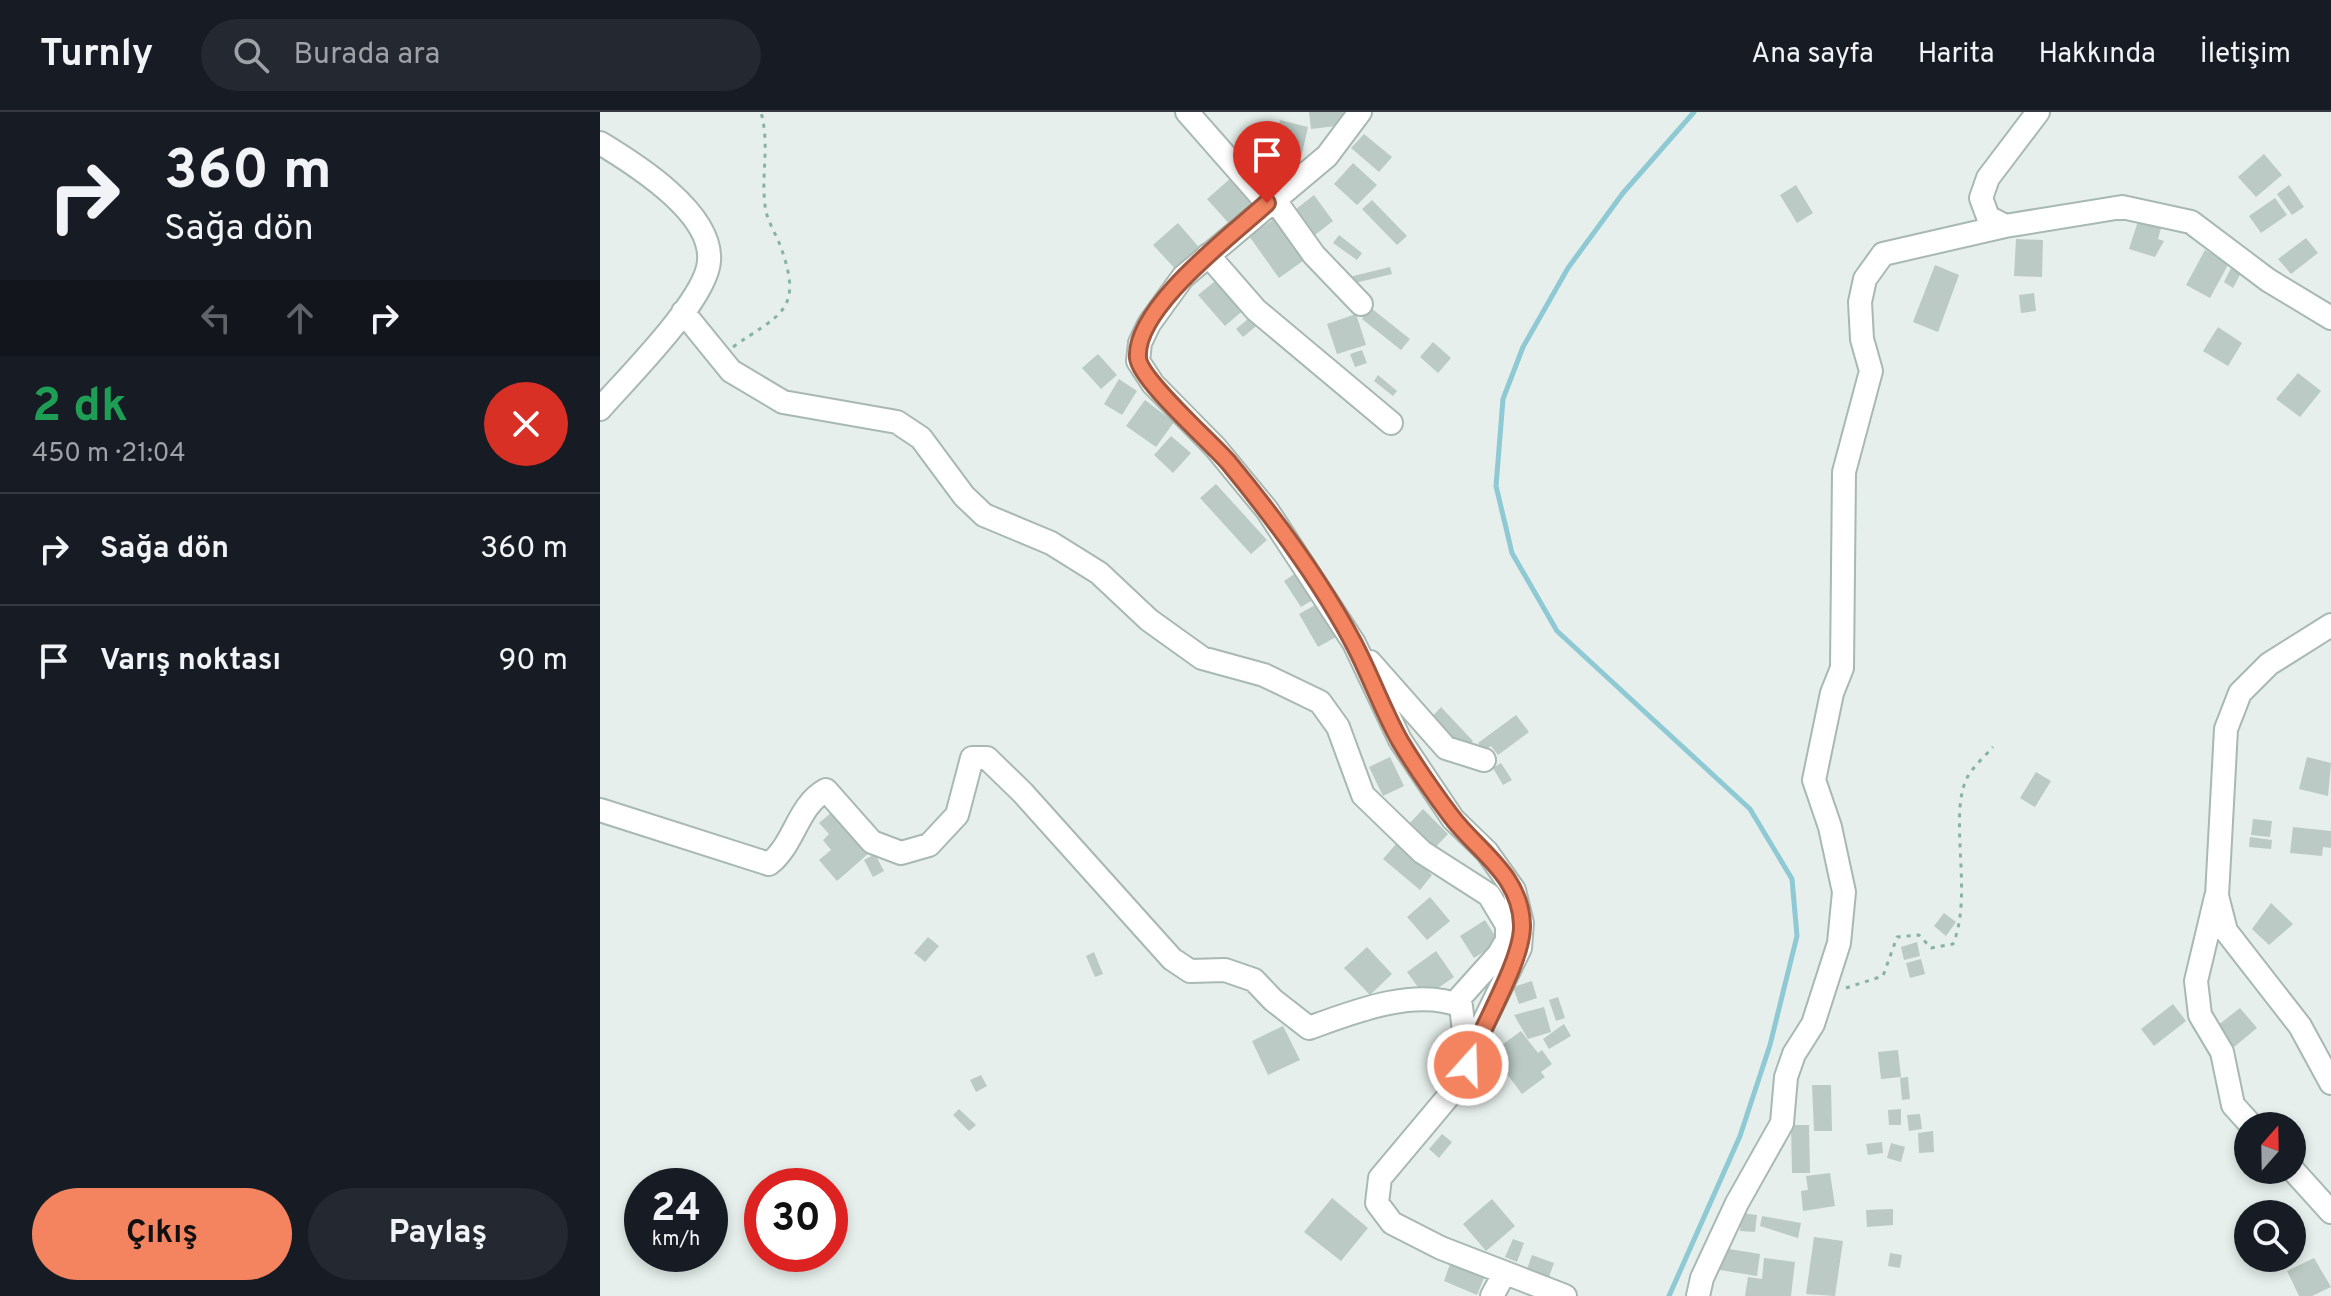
<!DOCTYPE html>
<html lang="tr">
<meta charset="utf-8">
<style>
body{margin:0;font-family:Overpass,sans-serif;background:#242831;color:#f1f3f6;height:100vh;display:flex;flex-direction:column;font-size:30px;white-space:nowrap}
*{box-sizing:border-box;margin:0}
p{font-size:26px;color:#9ea1a6}
.icon{flex:none;width:44px;height:44px;fill:none;stroke:currentColor;stroke-width:2;stroke-linecap:round;stroke-linejoin:round}
.map{position:relative;flex:1;overflow:hidden}
.drawer{display:flex;flex-direction:column;background:#171b24;width:600px}
.drawer>*{flex:none}
.banner{background:#171b24;color:#f1f3f6;overflow:hidden}
.needle{width:52px;rotate:20deg}
.tools{position:absolute;left:1634px;top:1000px;display:grid;gap:16px}
.tools a{display:grid;place-items:center;width:72px;height:72px;border-radius:50%;background:#171b24;box-shadow:0 4px 12px #0003;font-size:40px}
.speed{position:absolute;left:24px;top:1056px;display:flex;gap:16px;font-size:40px;font-weight:700;text-align:center}
.speed>*{display:grid;place-content:center;width:104px;height:104px;border-radius:50%;background:#171b24;box-shadow:0 4px 12px #0003;line-height:1}
.speed small{font-size:20px;font-weight:400}
.speed .limit{border:12px solid #d22;background:#fff;color:#111}
.pin{position:absolute;display:grid;place-items:center;width:68px;height:68px;color:#fff;margin:-82px -34px;border-radius:50% 50% 50% 0;rotate:-45deg;box-shadow:0 0 8px #0007}
.pin .icon{rotate:45deg}
.me{position:absolute;width:88px;margin:-44px;rotate:20deg;stroke-linejoin:round;filter:drop-shadow(0 0 6px #0008)}
.turn{display:flex;align-items:center;gap:28px;height:168px;padding:0 32px;font-size:36px}
.turn .icon{width:104px;height:104px;stroke-width:2.5}
.turn b{display:block;font-size:56px;line-height:68px}
.lanes{display:flex;align-items:center;height:76px;padding:0 32px;background:#0003;justify-content:center;gap:40px;direction:ltr}
.lanes .off{opacity:.35}
.round{display:grid;place-items:center;flex:none;width:84px;height:84px;border-radius:42px;background:#242831}
.headline{display:flex;align-items:center;justify-content:space-between;height:136px;padding:0 32px}
h1{font-size:48px;font-weight:700;line-height:60px;color:#1e9e55}
.action{display:flex;gap:16px;margin-top:auto;padding:16px 32px}
.action a{flex:1;height:92px;border-radius:48px;background:#f4845f;color:#111;font-size:32px;font-weight:700;line-height:92px;text-align:center}
.action a+a{background:#242831;color:#f1f3f6}
ul{padding:0;list-style:none}
li{display:flex;align-items:center;gap:24px;height:112px;padding:0 32px;border-top:2px solid #363941}
li div{flex:1}
li b{display:block;font-size:30px}
li em{font-style:normal}
header{display:flex;align-items:center;gap:48px;box-sizing:border-box;height:112px;padding:0 40px;background:#171b24;border-bottom:2px solid #363941}
header strong{font-size:38px}
nav{display:flex;gap:44px;margin-inline-start:auto;font-size:28px}
.search{width:560px;height:72px;background:#242831;display:flex;align-items:center;gap:20px;box-sizing:border-box;padding:0 28px;border-radius:44px;color:#9ea1a6;font-size:30px}
main{display:flex;flex:1;min-height:0}
.map>svg:first-child{display:block}
.lines{fill:none;stroke-linecap:round;stroke-linejoin:round}
.stream{stroke:#8ec9d4;stroke-width:5}
.building{fill:#bbcac4}
.minor-casing{stroke:#a8b8b2;stroke-width:26}
.path{stroke:#86b3a5;stroke-width:3;stroke-dasharray:4 6;stroke-linecap:butt}
.minor{stroke:#fff;stroke-width:22}
.route-casing{stroke:#9f563e;stroke-width:20}
.route{stroke:#f4845f;stroke-width:14}
</style>
<header>
<strong>Turnly</strong>
<div class="search"><svg class="icon" aria-label="search" viewBox="0 0 24 24"><circle cx="10" cy="10" r="6"/><path d="M15 15l6 6"/></svg>Burada ara</div>
<nav><a>Ana sayfa</a><a>Harita</a><a>Hakkında</a><a>İletişim</a></nav>
</header>
<main>
<section class="drawer">
<div class="banner">
<div class="turn"><svg class="icon" aria-label="right" viewBox="0 0 24 24"><path d="M7 20v-9h11M14 6l5 5-5 5"/></svg><div><b>360 m</b>Sağa dön</div></div>
<div class="lanes"><svg class="icon off" aria-label="left" viewBox="0 0 24 24"><path d="M17 20v-9H6M10 6l-5 5 5 5"/></svg><svg class="icon off" aria-label="ahead" viewBox="0 0 24 24"><path d="M12 20V5M6 11l6-6 6 6"/></svg><svg class="icon" aria-label="right" viewBox="0 0 24 24"><path d="M7 20v-9h11M14 6l5 5-5 5"/></svg></div>
</div>
<div class="headline"><div><h1>2 dk</h1><p>450 m · 21:04</p></div><a class="round" style="background:#d93025;color:#fff"><svg class="icon" aria-label="close" viewBox="0 0 24 24"><path d="M6 6l12 12M18 6L6 18"/></svg></a></div>
<ul>
<li><svg class="icon" aria-label="right" viewBox="0 0 24 24"><path d="M7 20v-9h11M14 6l5 5-5 5"/></svg><div><b>Sağa dön</b></div><em>360 m</em></li>
<li><svg class="icon" aria-label="arrive" viewBox="0 0 24 24"><path d="M6 21V4h12l-3 4 3 4H6"/></svg><div><b>Varış noktası</b></div><em>90 m</em></li>
</ul>
<div class="action"><a>Çıkış</a><a>Paylaş</a></div>
</section>
<div class="map">
<svg width="1731" height="1184" viewBox="0 0 1731 1184">
<rect width="100%" height="100%" fill="#e6efeb"/>
<g class="lines">
<path class="stream" d="M1069 1184 1140 1024 1170 933 1197 824 1192 767 1150 697 957 519 912 441 896 374 903 287 923 235 968 156 1023 81 1094 0"/>
</g>
<path class="building" d="M709 0H743L745 13 711 17Z
M680 8 708 15 701 46 673 39Z
M764 22 792 45 779 60 751 36Z
M1664 42 1682 63 1656 85 1638 65Z
M753 51 777 73 757 93 734 72Z
M631 66 657 94 633 116 607 87Z
M1196 73 1213 101 1197 111 1180 83Z
M1689 73 1704 95 1692 103 1677 82Z
M714 83 733 109 711 126 691 101Z
M1675 86 1687 103 1661 121 1649 104Z
M772 88 807 124 797 133 762 97Z
M677 105 707 146 679 166 649 124Z
M1538 109 1561 116 1558 127 1564 129 1555 145 1529 137Z
M578 111 603 140 579 161 553 133Z
M739 123 762 141 757 148 733 131Z
M1706 126 1718 141 1691 162 1678 147Z
M1416 127 1443 128 1442 165 1414 164Z
M1605 138 1629 151 1610 186 1586 173Z
M1335 153 1359 163 1338 220 1313 210Z
M790 155 792 162 751 172 749 165Z
M1631 156 1641 161 1633 176 1624 170Z
M620 165 647 195 625 214 598 183Z
M1434 181 1436 199 1421 201 1419 183Z
M771 196 810 227 801 238 762 207Z
M756 202 766 233 737 242 727 212Z
M653 203 660 211 643 225 636 217Z
M1618 215 1642 231 1628 254 1603 239Z
M833 230 851 246 838 261 820 245Z
M762 238 767 251 755 255 750 242Z
M498 242 517 263 501 277 482 256Z
M1698 261 1721 279 1700 305 1676 287Z
M778 263 797 279 793 284 774 269Z
M519 267 537 279 522 303 504 292Z
M545 288 574 310 556 335 526 314Z
M571 324 591 341 573 361 554 343Z
M616 372 667 428 651 442 600 386Z
M699 459 716 486 701 495 684 469Z
M717 492 736 525 718 535 699 502Z
M841 595 873 629 863 638 832 605Z
M916 603 929 620 898 643 891 634 884 639 878 631Z
M790 645 804 674 783 684 769 655Z
M1707 645 1731 651 1728 684 1699 677Z
M901 651 912 668 903 673 893 656Z
M1436 660 1451 669 1435 695 1420 686Z
M823 697 848 722 832 739 807 714Z
M232 700 269 741 237 769 219 748 231 738 223 728 229 722 219 711Z
M1653 707 1672 709 1670 725 1651 723Z
M1693 715 1731 719V736L1723 735 1722 744 1690 741Z
M1650 725 1672 728 1671 737 1649 735Z
M796 732 832 763 820 778 783 747Z
M275 742 284 759 273 765 264 748Z
M830 785 850 809 827 828 807 805Z
M1671 791 1693 812 1669 833 1652 817Z
M1344 801 1356 810 1346 824 1334 814Z
M885 808 899 830 874 846 860 824Z
M328 825 339 834 325 850 314 841Z
M1317 830 1320 844 1304 848 1301 835Z
M767 835 792 862 770 883 744 856Z
M836 839 854 865 825 885 807 860Z
M494 840 503 862 495 865 486 844Z
M1321 847 1325 862 1310 866 1306 851Z
M932 869 937 886 919 892 913 875Z
M958 885 965 906 956 909 949 888Z
M1573 892 1586 909 1554 934 1541 917Z
M944 895 951 920 928 927 914 903Z
M1640 896 1657 916 1634 935 1617 914Z
M964 912 971 924 949 937 943 927Z
M683 914 700 948 668 963 652 929Z
M921 919 938 941 942 938 952 952 941 960 945 965 922 982 891 941Z
M1298 938 1301 965 1281 967 1278 940Z
M381 963 387 974 376 980 370 968Z
M1308 965 1310 987 1302 988 1300 966Z
M1212 973H1231L1232 1019H1214Z
M359 997 376 1013 369 1019 353 1003Z
M1301 997V1013H1289L1288 998Z
M1320 1002 1322 1017 1309 1019 1307 1003Z
M1191 1013H1209L1210 1061H1192Z
M1333 1019 1334 1040 1319 1041 1318 1021Z
M842 1022 852 1030 839 1046 829 1037Z
M1282 1030 1283 1041 1268 1043 1266 1032Z
M1291 1031 1305 1035 1301 1050 1287 1046Z
M1230 1061 1235 1094 1203 1099 1201 1079 1208 1078 1206 1064Z
M732 1086 768 1116 741 1149 704 1120Z
M892 1087 915 1114 886 1139 863 1112Z
M1293 1097V1113L1267 1115 1266 1098Z
M1141 1101 1157 1103 1155 1120 1140 1119Z
M1162 1104 1201 1111 1198 1126 1160 1114Z
M1214 1125 1243 1129 1235 1184 1206 1182Z
M913 1127 924 1131 917 1150 905 1145Z
M1123 1136 1160 1142 1157 1164 1120 1158Z
M1290 1141 1302 1143 1300 1156 1288 1154Z
M932 1143 954 1151 949 1165 927 1157Z
M1164 1146 1195 1150 1191 1184H1145L1148 1165 1162 1167Z
M1714 1146 1731 1175 1712 1184H1699L1687 1159Z
M850 1152 884 1166 877 1183 844 1169Z"/>
<g class="lines">
<defs>
<path id="minor" d="M587 0 667 91
M760 0 727 44 583 165 549 212 540 231 538 249 553 272 615 335 667 398 754 531 800 628 853 707 887 740 914 778 922 811 920 836 881 916 863 967 780 1066 777 1091 792 1111 841 1136 965 1184
M0 31C35 52 113 101 109 149 107 187 27 266 0 297
M674 87 714 143 761 192
M1405 114 1522 95 1591 110 1668 168 1731 206
M608 143 656 198 791 311
M83 200 131 259 183 290 297 310 321 326 364 384 384 403 451 431 499 461 549 508 602 546 664 563 720 590 738 615 763 683 822 740 889 783 907 813V828L899 842 855 891
M1731 513 1669 552 1640 581 1626 617 1617 784 1626 819 1700 914 1731 971
M770 550 846 636 884 648
M0 698 169 752C195 732 197 694 226 678L272 730 301 741 329 733 357 703 372 646H387L423 681 572 847 590 859 625 858 654 868 673 888 709 916C753 900 815 875 861 894L867 946
M1616 785 1596 869 1600 903 1622 940 1633 993 1652 1014
M1692 1057 1731 1100
M892 1184 904 1162
M1098 1184 1102 1166 1137 1091 1182 1011 1186 965 1194 942 1213 912 1239 831 1244 780 1230 715 1214 668 1232 581 1242 556 1244 360 1271 259 1262 227 1260 190 1265 167 1283 142 1405 114 1388 105 1381 86 1388 66 1438 0"/>
</defs>
<use href="#minor" class="minor-casing"/>
<path class="path" d="M133 235C179 202 205 200 180 133 175 120 166 107 165 93 161 60 170 34 161 0
M1246 876 1283 864 1297 825 1319 823 1331 836 1353 832C1374 782 1347 702 1368 664 1374 654 1385 644 1393 635"/>
<use href="#minor" class="minor"/>
</g>
<g class="lines">
<defs>
<path id="route" d="M667 91C632 123 534 196 538 246 540 268 611 330 629 351 675 407 719 466 753 530 770 562 782 597 800 629 815 654 833 680 851 704 877 739 921 763 922 813 923 848 881 916 868 953"/>
</defs>
<use href="#route" class="route-casing"/>
<use href="#route" class="route"/>
</g>
</svg>
<div class="tools">
<a><svg class="needle" viewBox="-14 -14 28 28"><path d="M0-13l5 13h-10z" fill="#e53935"/><path d="M0 13l5-13h-10z" fill="#9ea1a6"/></svg></a>
<a><svg class="icon" aria-label="search" viewBox="0 0 24 24"><circle cx="10" cy="10" r="6"/><path d="M15 15l6 6"/></svg></a>
</div>
<div class="speed"><div>24<small>km/h</small></div><div class="limit">30</div></div>
<div class="pin" style="left:667px;top:91px;background:#d93025"><svg class="icon" aria-label="arrive" viewBox="0 0 24 24"><path d="M6 21V4h12l-3 4 3 4H6"/></svg></div>
<svg class="me" style="left:868px;top:953px" viewBox="-20 -20 40 40"><circle r="17" fill="#f4845f" stroke="#fff" stroke-width="3"/><path d="M0-11L8 9 0 5-8 9z" fill="#fff"/></svg>
</div>
</main>
